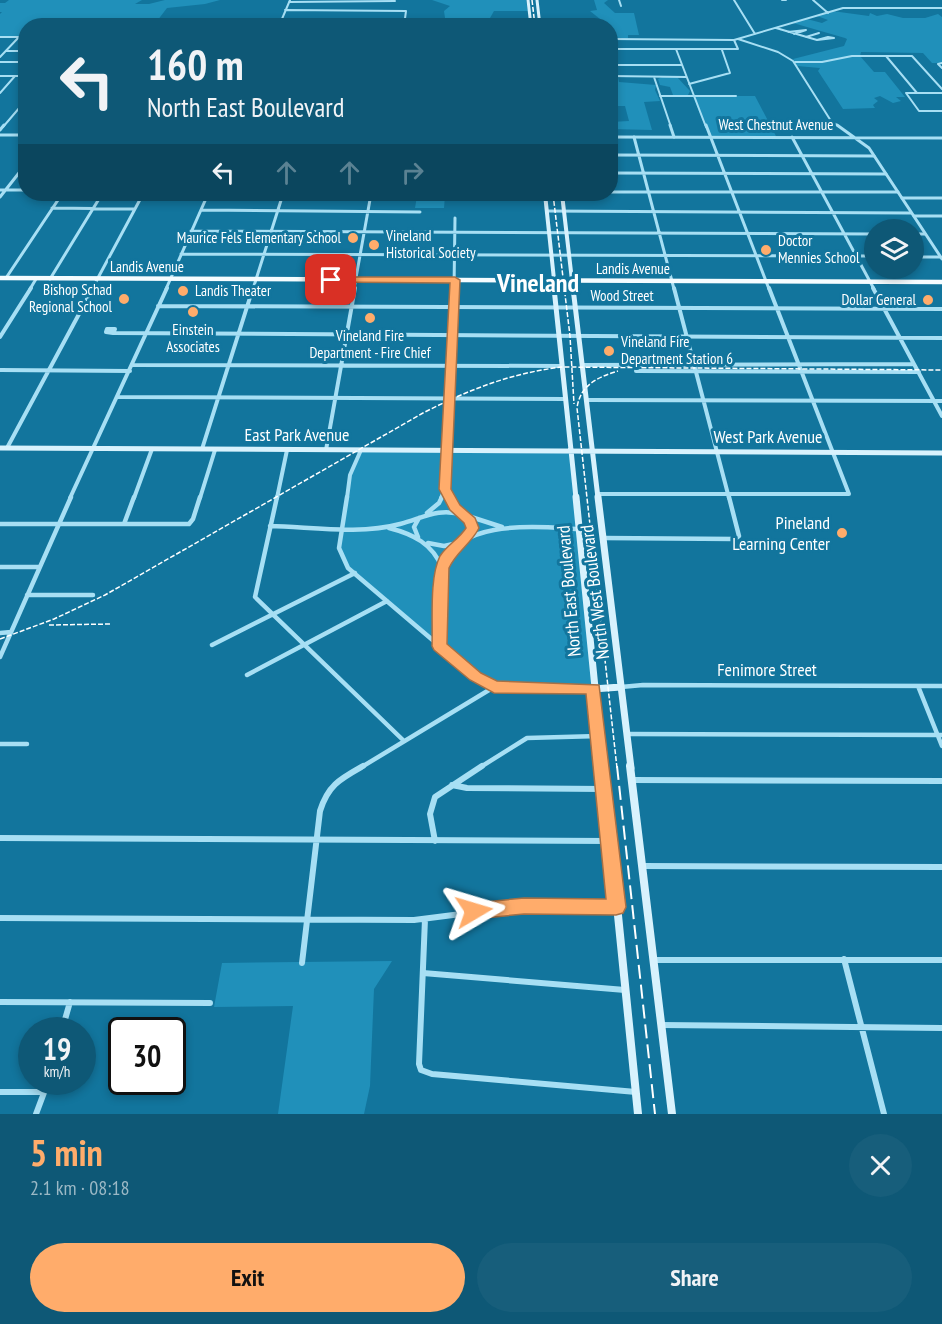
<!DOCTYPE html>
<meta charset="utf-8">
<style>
body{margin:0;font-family:"PT Sans Narrow",sans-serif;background:#175e7b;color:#f1f3f6;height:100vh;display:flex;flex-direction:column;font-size:22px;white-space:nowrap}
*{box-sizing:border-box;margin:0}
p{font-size:20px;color:#9bb8c5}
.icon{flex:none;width:33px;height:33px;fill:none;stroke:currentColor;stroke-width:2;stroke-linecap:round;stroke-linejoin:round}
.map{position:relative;height:1114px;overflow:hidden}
.side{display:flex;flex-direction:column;background:#0e5876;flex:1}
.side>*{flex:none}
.banner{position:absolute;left:18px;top:18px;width:600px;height:183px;border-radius:24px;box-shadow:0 3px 9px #0003;background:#0e5876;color:#f1f3f6;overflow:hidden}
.fabs{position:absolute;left:864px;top:219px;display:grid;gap:12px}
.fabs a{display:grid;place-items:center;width:60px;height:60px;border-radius:50%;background:#0e5876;box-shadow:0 3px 9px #0003;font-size:30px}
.speed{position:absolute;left:18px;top:1017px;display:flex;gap:12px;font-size:30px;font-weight:700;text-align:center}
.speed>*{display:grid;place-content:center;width:78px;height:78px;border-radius:50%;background:#0e5876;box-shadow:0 3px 9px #0003;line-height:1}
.speed small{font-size:15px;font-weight:400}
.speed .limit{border:3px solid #111;border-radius:9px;background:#fff;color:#111}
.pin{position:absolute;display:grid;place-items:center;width:51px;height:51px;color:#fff;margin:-26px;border-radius:12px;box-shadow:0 3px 9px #0006}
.me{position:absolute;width:66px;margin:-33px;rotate:83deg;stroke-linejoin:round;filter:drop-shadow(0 0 4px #0008)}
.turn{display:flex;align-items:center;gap:21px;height:126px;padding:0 30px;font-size:27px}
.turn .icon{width:78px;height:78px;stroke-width:2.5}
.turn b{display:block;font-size:42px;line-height:51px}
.lanes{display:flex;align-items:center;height:57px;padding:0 30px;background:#0003;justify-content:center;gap:30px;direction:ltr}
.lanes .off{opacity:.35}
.round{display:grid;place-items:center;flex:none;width:63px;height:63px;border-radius:32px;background:#175e7b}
.headline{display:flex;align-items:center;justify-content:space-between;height:102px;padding:0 30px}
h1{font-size:36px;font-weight:600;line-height:45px;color:#ffac6b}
.action{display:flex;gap:12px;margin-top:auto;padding:12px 30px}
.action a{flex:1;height:69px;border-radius:36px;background:#ffac6b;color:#111;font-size:24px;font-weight:600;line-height:69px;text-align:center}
.action a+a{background:#175e7b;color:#f1f3f6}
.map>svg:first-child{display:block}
.green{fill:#2090ba}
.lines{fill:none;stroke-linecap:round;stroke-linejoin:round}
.minor-far4{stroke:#a7dff4;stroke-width:2}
.minor-far3{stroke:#a7dff4;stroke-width:3}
.minor-far2{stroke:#a7dff4;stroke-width:4}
.minor-far1{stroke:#a7dff4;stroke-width:4.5}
.minor{stroke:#a7dff4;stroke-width:6}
.tertiary-far1{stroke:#a7dff4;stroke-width:2}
.tertiary{stroke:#a7dff4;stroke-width:3}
.secondary-far4{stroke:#d8f2fd;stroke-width:3}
.secondary-far3{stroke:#d8f2fd;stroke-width:4}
.secondary-far2{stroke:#d8f2fd;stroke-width:5}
.secondary-far1{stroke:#d8f2fd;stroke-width:7}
.secondary{stroke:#d8f2fd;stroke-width:8}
.primary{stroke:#f5fcff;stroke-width:4.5}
.rail-far1{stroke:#fff;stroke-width:1.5;stroke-dasharray:5 2;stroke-linecap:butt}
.rail{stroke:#fff;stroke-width:2;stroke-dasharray:14 6;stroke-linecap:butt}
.route{fill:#ffac6b;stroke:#a67046;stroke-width:1.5}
.poi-dot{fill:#ffac6b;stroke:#12759d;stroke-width:2}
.labels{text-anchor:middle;stroke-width:6;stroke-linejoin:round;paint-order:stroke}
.far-street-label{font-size:15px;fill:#fff;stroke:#12759d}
.far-poi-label{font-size:15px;fill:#fff;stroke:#12759d;text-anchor:start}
.street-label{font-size:18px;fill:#fff;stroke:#12759d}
.poi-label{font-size:18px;fill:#fff;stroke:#12759d;text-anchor:end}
.far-town-label{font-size:26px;font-weight:bold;fill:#fff;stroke:#12759d}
</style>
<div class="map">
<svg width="942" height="1114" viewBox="0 0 942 1114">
<rect width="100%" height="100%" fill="#12759d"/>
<path class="green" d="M9 0H142L135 4H149L165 0H220L205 4 167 8 154 25 26 26 25 37H0V14L2 12H0V3H5Z
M432 0H526L528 11H494L490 18 505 25H446L444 11 450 6Z
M594 0H608L604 3 615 13H634L639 35H628V38H611L610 26 579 24 578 22H597L600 19 590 11 597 10Z
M832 11 869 16 870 13 877 16 887 14 903 18H925L938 14 942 17V63H932L923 53 861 52 860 56 874 72H885L905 97H896L901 101 893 103 880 96 874 98 878 101 873 105 875 108 843 109 818 71 820 68 797 66 793 59 844 46 847 39 845 38 793 23 807 19 822 23 828 20 817 16Z
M611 77H618L619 82 656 85 655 90 660 101 644 102 652 130 611 129V122L629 121 625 106H611Z
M662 77H677L690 91 688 95H673L670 87 660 85 658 79Z
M693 96H755L777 138 709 137Z
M417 196H445L444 208H415Z
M361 450 571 451 593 689H490L355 573 341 558 339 551 348 484Z
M392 961 374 989 370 1086 364 1114H278L293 1006 214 1007 222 963Z"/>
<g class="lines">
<path class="minor-far4" d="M619 0 621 6
M734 0 755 34
M782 0H786
M813 0 828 13
M289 2 395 1
M285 10 406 11 404 26
M280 23H339L341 26
M279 26 290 0
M776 28 817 40
M788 32 806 30 794 34
M0 37H26
M806 37 819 33
M828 37 834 38 817 40Z
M610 39 734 40 843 8H942
M610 49H738L734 40
M676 49 706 127
M6 51H26
M886 56 917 93
M0 57 19 37
M0 62H26
M795 62H822L852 56H912L942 89
M942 63 938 64 942 68
M610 65H682
M0 76H26
M610 76 686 77
M654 77 671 127
M689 84 730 73 722 50
M0 93 15 76
M906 93 919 111H942
M906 93H942
M660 96H736
M3 127 26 100"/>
<path class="minor-far3" d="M670 125 674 137
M706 125 769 289
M0 130 4 125
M634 137 674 289
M792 137 874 289
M610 155 874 156
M610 173 886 174
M0 190H26
M610 192H898
M0 197 26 164
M902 198H942
M52 208 135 209
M201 210 420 212
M547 211 911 213
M914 216H942
M191 231 874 234
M914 234H925
M181 254 874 256
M914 257H940
M6 278 62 194
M50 279 102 194
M30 289 36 279
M92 289 143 194
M166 289 208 194
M253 289 283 194
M354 289 371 194
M454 289 455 218"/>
<path class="minor-far2" d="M674 288 729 498
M873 288 942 416
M158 306 942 309
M107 329H115L113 333 106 332Z
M113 333 942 338
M0 337 31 288
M133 365 562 366
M584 365 914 364
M0 370 130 371
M636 371 919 372
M118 397 565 399
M588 400 942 401
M7 448 93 288
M202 449 253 288
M326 450 355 288
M445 489 450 498
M598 494H849L769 288
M70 498 167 288
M134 498 152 449
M200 498 215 450
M277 498 287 450
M347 498 350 475 361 450
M441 498 445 489 454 288"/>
<path class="minor-far1" d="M277 497 255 597 404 741
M347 497 339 548 348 568 476 677 494 687 593 689
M449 497 468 516 502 527
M427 513 439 503 442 497
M0 524H189L193 519 200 497
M124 524 134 497
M270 526C312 527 359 535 400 524 423 518 439 507 463 515
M389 528C413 534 433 544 442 568
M418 537 414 527 419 518
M467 538 472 528 468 519
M603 538 735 539 739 536 729 497
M428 543 444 546 458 543
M0 567H39
M27 595H93
M0 633 11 632
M212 645 355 573
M440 646C440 621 435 592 442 568 456 518 538 527 578 529
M0 657 71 497
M247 675 387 601
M918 686 942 746
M621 687 643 685 942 686
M627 734 942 735
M0 744H27
M360 768 494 687
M479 768 527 738 599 736"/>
<path class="minor" d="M632 780 942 781
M452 785 467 788 604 789
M0 838 610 841
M435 841 430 814 435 797 482 766
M642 866 942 867
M0 918 414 920 524 906 616 907
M425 919 419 1064 421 1070 432 1074 636 1092
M844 959 884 1114
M654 960H942
M302 963 320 811C328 785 340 779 363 766
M423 973 625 990
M0 1002 210 1003
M661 1025 942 1028
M62 1030 70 1002
M0 1092H44
M36 1114 48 1082"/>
<path class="tertiary-far1" d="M738 39 778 52 793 61 831 121 840 127"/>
<path class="tertiary" d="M837 125 869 148 942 259
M0 135H26
M610 137 942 138"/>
<path class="secondary-far4" d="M528 0 531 26
M537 0 540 26"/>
<path class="secondary-far3" d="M545 194 555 289
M562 194 573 289"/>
<path class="secondary-far2" d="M554 288 576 498
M573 288 598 498
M0 448 942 453"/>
<path class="secondary-far1" d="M576 497 603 768
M598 497 631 768
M593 689 621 687"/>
<path class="secondary" d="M603 766 638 1114
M630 766 672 1114"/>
<path class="primary" d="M0 278 942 282"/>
<path class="rail-far1" d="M532 0 535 26
M553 194 570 336 574 404
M49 625 112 624
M0 639 54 619 105 595 423 413C468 390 511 373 562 367L942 370
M617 768 577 408C580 385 598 377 618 371"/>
<path class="rail" d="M617 766 655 1114"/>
</g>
<path class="route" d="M331 277H455L460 280 451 489 460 505 475 518 479 528C471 544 456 552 449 568L447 644 481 673 497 681 599 685 626 907 623 913 616 915 524 914 474 919 467 917 465 911 467 905 474 903 524 898 606 899 586 694 494 693 470 680 434 650 432 646C433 621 429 578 440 556 447 545 459 539 466 528L464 523 450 510 439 489 450 283 327 282V278Z"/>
<g class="poi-dot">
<circle cx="353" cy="238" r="6"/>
<circle cx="374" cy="245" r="6"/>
<circle cx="766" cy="250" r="6"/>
<circle cx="183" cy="291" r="6"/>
<circle cx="124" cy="299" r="6"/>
<circle cx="928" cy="300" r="6"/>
<circle cx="193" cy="312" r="6"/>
<circle cx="370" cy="318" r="6"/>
<circle cx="609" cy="351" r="6"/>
<circle cx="842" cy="533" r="6"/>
</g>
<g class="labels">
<g class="far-street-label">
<text x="776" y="130">West Chestnut Avenue</text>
<text x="147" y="272">Landis Avenue</text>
<text x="633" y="274">Landis Avenue</text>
<text x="622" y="301">Wood Street</text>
</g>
<g class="far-poi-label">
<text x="386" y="241">Vineland<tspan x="386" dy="17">Historical Society</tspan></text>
<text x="341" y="243" text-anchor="end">Maurice Fels Elementary School</text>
<text x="778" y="246">Doctor<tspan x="778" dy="17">Mennies School</tspan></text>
<text x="112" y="295" text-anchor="end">Bishop Schad<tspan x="112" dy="17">Regional School</tspan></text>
<text x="195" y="296">Landis Theater</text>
<text x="916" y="305" text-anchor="end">Dollar General</text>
<text x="193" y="335" text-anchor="middle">Einstein<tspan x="193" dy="17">Associates</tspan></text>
<text x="370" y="341" text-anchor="middle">Vineland Fire<tspan x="370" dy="17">Department - Fire Chief</tspan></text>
<text x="621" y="347">Vineland Fire<tspan x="621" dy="17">Department Station 6</tspan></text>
</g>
<g class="street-label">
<text x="297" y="441">East Park Avenue</text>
<text x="768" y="443">West Park Avenue</text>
<text transform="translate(569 591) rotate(-95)" y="6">North East Boulevard</text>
<text transform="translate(595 592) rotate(-97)" y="6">North West Boulevard</text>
<text x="767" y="676">Fenimore Street</text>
</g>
<g class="poi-label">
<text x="830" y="529">Pineland<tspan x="830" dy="21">Learning Center</tspan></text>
</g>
<g class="far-town-label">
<text x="538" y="292">Vineland</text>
</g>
</g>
</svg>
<div class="fabs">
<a><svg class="icon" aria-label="layers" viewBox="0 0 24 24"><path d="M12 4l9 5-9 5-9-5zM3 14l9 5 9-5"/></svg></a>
</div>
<div class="speed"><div>19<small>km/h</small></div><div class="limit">30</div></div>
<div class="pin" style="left:331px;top:280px;background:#d93025"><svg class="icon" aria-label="arrive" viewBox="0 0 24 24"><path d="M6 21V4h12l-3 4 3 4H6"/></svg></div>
<svg class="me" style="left:474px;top:911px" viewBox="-20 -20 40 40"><path d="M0-17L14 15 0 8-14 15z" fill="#ffac6b" stroke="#fff" stroke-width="4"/></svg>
<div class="banner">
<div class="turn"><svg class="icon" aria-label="left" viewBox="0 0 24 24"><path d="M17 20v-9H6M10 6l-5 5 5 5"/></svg><div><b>160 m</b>North East Boulevard</div></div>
<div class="lanes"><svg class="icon" aria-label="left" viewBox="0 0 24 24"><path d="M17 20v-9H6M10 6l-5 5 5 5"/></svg><svg class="icon off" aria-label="ahead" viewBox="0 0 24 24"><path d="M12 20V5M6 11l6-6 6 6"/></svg><svg class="icon off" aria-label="ahead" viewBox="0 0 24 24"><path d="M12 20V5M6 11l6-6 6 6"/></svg><svg class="icon off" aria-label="right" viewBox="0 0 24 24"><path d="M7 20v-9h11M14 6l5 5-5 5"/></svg></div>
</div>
</div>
<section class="side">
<div class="headline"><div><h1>5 min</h1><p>2.1 km · 08:18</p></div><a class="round"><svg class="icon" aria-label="close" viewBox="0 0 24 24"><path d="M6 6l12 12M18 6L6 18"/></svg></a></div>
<div class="action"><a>Exit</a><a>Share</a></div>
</section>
